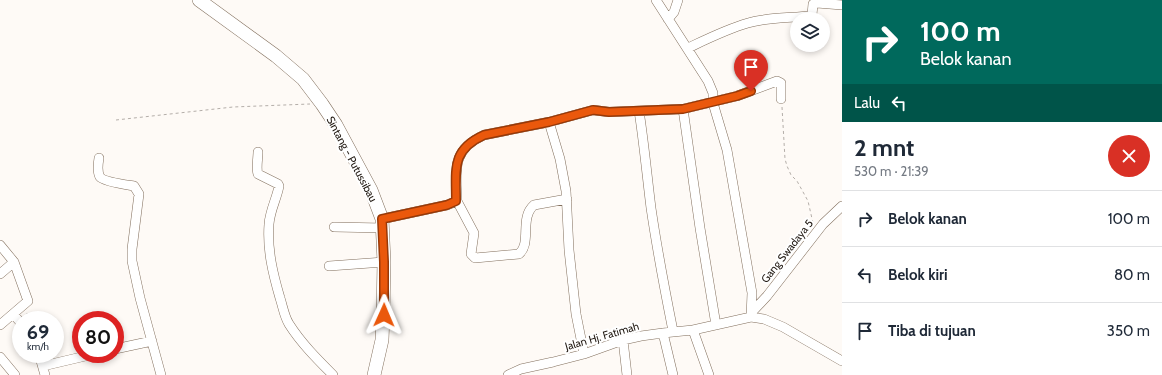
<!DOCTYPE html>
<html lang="id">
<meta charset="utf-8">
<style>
body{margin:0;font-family:Cabin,sans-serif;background:#f2f2f3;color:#1f2937;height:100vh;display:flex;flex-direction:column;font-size:15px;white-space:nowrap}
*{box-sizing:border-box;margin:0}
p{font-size:13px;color:#747a83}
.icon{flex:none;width:22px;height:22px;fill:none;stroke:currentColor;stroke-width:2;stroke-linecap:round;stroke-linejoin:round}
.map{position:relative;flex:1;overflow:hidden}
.side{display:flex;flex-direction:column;background:#fff;width:320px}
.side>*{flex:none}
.hud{background:#00695c;color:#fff;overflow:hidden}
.buttons{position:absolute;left:790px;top:12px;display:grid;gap:8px}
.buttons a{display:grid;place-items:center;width:40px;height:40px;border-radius:50%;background:#fff;box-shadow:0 2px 6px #0003;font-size:20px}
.speed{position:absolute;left:12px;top:311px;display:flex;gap:8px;font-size:20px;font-weight:700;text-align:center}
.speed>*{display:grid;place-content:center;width:52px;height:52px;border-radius:50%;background:#fff;box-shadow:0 2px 6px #0003;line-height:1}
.speed small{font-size:10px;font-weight:400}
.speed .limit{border:6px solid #d22;background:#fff;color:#111}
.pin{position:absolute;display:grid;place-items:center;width:34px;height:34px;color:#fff;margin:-41px -17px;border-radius:50% 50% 50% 0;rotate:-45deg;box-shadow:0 0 4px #0007}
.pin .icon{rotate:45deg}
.me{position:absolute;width:44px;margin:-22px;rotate:1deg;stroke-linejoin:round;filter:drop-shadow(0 0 3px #0008)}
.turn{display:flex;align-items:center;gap:14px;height:84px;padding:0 12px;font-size:18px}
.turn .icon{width:52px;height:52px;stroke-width:2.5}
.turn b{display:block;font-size:28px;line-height:34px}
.then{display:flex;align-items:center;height:38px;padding:0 12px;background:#0003;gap:8px;font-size:15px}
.round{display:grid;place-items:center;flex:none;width:42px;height:42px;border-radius:21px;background:#f2f2f3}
.overview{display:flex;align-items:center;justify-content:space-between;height:68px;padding:0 12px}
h1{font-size:24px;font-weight:700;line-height:30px}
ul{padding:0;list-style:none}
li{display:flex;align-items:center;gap:12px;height:56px;padding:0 12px;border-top:1px solid #e0e1e3}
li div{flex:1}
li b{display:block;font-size:15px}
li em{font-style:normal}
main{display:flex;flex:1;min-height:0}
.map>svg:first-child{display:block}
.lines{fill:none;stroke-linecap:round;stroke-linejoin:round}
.minor-casing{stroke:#826f5d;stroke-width:10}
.highway-casing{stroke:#826f5d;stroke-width:14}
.path{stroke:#b4aea9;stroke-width:1;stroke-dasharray:3 3;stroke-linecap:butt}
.minor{stroke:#fff;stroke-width:9}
.highway{stroke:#fff;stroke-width:13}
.route-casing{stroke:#983908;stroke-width:10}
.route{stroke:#ea580c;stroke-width:7}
.labels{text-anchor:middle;stroke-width:4;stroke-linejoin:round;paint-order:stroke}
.street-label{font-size:11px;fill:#211912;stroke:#fff}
</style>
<main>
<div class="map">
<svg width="842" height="375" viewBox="0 0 842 375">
<rect width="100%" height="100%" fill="#fefaf6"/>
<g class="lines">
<defs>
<path id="minor" d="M656 0 708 81 713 93V103L727 150 752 293 751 317
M668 19 674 12 678 0
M688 48C707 39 727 29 748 23 768 17 790 18 810 16L812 15 813 4 817 3 842 5
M683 109 700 228 716 325
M639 111C644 143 647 176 651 208 657 249 665 291 673 331
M549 122 560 159 566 191 569 250 576 314 584 354
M258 152C258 158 256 169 258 174L278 184 279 186C277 198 270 210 269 224 267 250 273 274 280 298 283 307 284 316 289 324 301 343 317 359 333 375
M99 158C98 164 97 172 100 177 104 182 128 185 134 186L139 194 132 249V261L140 298 161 375
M457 201 474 233 471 254 475 258 519 254C532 243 519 218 534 205L567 199
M382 219 447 205 457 201C456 170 451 150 484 135L549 122 593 110 609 112 683 109 737 96 777 81 781 83V99
M334 227 383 228
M0 245 14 262 28 301 0 325
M329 266 384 262
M0 274 14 262
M752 312 767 296 823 224 842 206
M13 314 21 323
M693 330 709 375
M663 333 673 375
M623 340 627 375
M115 349 152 341
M39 354 45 375
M0 357 15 375
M43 366 94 354
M508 375 521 369 553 362 584 354 623 340 641 336 663 333 693 330 751 317 764 319 783 327 842 361"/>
<path id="highway" d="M199 0 276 56 303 79 322 104 336 125 371 190 382 219 384 262 383 315 382 340 374 375"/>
</defs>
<use href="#minor" class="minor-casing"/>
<use href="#highway" class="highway-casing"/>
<path class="path" d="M782 107 785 159 787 166 791 175 797 181 808 201 813 223
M116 120 233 107 310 104
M27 313 29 320"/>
<use href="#minor" class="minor"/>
<use href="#highway" class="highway"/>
</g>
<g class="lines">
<defs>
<path id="route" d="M384 315V262L382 219 447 205 456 201C456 169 451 150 484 135L549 122 593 110 609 112 683 109 737 96 751 91"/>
</defs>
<use href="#route" class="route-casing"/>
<use href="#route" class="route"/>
</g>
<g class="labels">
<g class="street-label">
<text transform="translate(352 159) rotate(62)" y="4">Sintang - Putussibau</text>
<text transform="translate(787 251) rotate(-52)" y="4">Gang Swadaya 5</text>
<text transform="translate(602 336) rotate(-16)" y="4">Jalan Hj. Fatimah</text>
</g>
</g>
</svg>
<div class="buttons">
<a><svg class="icon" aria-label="layers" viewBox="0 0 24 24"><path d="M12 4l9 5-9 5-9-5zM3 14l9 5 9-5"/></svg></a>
</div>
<div class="speed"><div>69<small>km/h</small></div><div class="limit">80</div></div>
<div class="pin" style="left:751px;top:91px;background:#d93025"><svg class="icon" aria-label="arrive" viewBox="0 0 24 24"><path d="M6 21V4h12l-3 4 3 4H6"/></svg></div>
<svg class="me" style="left:384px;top:315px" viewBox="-20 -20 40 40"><path d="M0-17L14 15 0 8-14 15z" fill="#ea580c" stroke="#fff" stroke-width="4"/></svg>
</div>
<section class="side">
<div class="hud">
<div class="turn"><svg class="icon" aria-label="right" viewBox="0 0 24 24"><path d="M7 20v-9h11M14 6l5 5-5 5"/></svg><div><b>100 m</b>Belok kanan</div></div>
<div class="then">Lalu<svg class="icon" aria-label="left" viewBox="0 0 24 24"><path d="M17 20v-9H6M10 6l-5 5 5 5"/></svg></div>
</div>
<div class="overview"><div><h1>2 mnt</h1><p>530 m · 21:39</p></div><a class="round" style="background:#d93025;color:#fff"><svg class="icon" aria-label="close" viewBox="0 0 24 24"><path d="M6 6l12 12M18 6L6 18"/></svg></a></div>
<ul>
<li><svg class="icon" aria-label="right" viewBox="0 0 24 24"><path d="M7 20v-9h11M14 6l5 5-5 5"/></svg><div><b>Belok kanan</b></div><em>100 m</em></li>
<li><svg class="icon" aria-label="left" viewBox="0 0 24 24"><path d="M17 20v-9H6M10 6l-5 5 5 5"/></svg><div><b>Belok kiri</b></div><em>80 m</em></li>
<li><svg class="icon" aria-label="arrive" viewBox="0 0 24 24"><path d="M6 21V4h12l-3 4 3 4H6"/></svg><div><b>Tiba di tujuan</b></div><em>350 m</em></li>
</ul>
</section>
</main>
